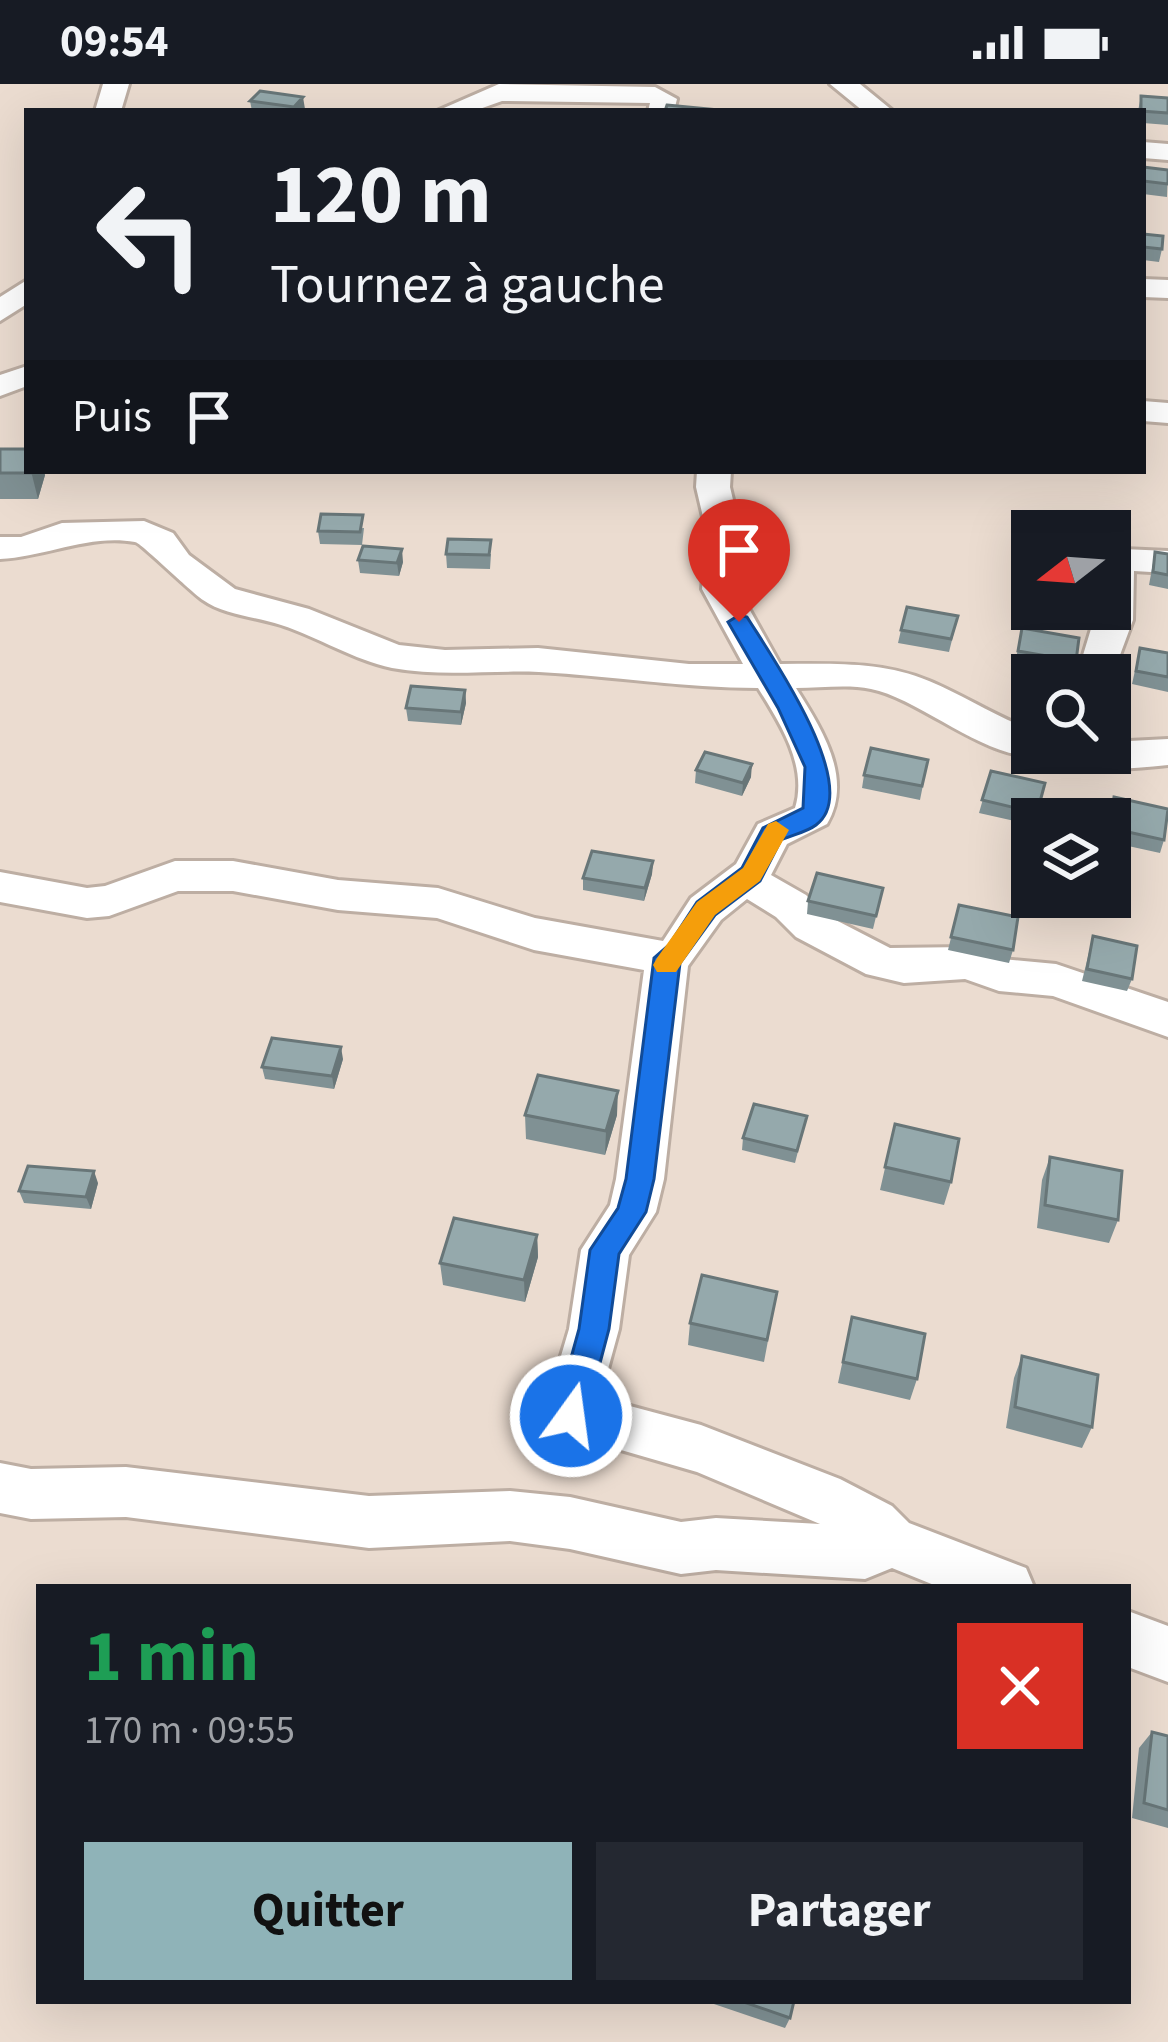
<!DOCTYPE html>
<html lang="fr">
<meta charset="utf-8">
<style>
body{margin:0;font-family:"Source Sans 3",sans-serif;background:#242831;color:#f1f3f6;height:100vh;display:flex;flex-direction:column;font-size:45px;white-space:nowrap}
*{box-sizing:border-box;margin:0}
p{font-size:39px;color:#9ea1a6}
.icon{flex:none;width:66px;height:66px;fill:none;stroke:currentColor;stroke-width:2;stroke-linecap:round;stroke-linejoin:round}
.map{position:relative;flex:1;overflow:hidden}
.details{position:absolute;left:36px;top:1500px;width:1095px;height:420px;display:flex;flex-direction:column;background:#171b24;border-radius:0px;box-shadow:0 12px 48px #0002}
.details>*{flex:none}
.hud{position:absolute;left:24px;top:24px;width:1122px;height:366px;border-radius:0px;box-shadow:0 12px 48px #0002;background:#171b24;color:#f1f3f6;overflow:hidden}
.needle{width:78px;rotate:253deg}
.buttons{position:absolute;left:1011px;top:426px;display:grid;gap:24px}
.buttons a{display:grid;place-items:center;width:120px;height:120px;border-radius:0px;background:#171b24;box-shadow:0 12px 48px #0002;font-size:60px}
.pin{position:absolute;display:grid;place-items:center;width:102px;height:102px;color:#fff;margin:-123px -51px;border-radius:50% 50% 50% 0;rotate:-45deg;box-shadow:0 0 12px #0007}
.pin .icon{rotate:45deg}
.me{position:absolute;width:132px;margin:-66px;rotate:14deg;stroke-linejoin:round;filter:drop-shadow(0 0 9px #0008)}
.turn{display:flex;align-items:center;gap:42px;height:252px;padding:0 48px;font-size:54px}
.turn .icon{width:156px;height:156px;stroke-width:2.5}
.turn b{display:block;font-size:84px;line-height:102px}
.then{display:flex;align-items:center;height:114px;padding:0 48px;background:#0003;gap:24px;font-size:45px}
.round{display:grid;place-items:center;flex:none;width:126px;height:126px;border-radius:0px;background:#242831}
.headline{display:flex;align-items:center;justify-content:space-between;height:204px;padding:0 48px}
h1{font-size:72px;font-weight:700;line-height:90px;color:#1e9e55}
.primary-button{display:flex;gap:24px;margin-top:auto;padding:24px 48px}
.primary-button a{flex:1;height:138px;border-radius:0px;background:#8fb3b8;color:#111;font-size:48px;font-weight:700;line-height:138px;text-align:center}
.primary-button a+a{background:#242831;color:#f1f3f6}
.status{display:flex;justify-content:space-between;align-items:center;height:84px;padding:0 60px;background:#171b24;direction:ltr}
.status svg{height:33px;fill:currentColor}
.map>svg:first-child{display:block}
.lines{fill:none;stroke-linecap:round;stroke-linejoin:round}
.street-casing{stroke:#bdaea3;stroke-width:6}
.street{fill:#fff;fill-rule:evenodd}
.wall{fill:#809194}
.shaded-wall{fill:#687678}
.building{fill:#95a9ac;stroke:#687678;stroke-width:3}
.route{fill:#1a73e8;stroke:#114b97;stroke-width:3}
.slow{fill:#f59e0b}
</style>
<div class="status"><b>09:54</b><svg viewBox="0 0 49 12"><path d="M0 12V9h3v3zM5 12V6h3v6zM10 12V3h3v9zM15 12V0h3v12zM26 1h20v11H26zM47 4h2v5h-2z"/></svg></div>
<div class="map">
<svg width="1168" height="1958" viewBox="0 0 1168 1958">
<rect width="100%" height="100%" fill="#ebdcd0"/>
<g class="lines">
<defs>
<path id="street" d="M103 0H129L121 27H95Z
M499 0 655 3 677 15 674 27H648L650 19 502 17 474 27H437Z
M830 0H860L893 27H863Z
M1143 58 1168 60V76L1143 74Z
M1143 195 1168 196V214L1143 213Z
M27 196V220L0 237V213Z
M27 282V302L0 312V291Z
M1143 317 1168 319V339L1143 337Z
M697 387H731L730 403 741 450 738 505 780 580C832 580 881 577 929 597 965 612 996 633 1032 646V669H1110V658L1168 655V681C1130 685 1087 689 1050 678L1045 670C995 684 922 615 871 605 848 600 820 604 796 604 821 644 854 694 827 740L787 760 771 791 806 811 826 831 890 864 967 863 1002 875 1056 880 1168 918V953L1053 912 999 907 965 895 904 899 866 890 796 853 776 833 747 815 721 836 688 882 664 1095 656 1128 629 1171 619 1245 600 1314 701 1341 840 1395 892 1422 909 1439 1026 1484 1034 1503H939L892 1484 865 1495 716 1486 681 1490 570 1465 510 1457 369 1464 126 1433 31 1435 0 1429V1379L31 1385 126 1383 369 1412 510 1407 570 1413 681 1438 716 1434 820 1440 697 1388 552 1346 544 1329 569 1245 581 1166 610 1121 616 1095 644 886 534 866 437 834 338 826 233 807H178L109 832 87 834 0 818V788L87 804 105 802 175 777H233L338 796 438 804 535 834 663 857 691 814 736 780 758 740 795 724C808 682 780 639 758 604 684 604 612 592 539 588 490 586 441 593 392 584 354 576 318 553 281 541 257 533 224 531 203 516 190 507 140 458 135 458 88 450 46 473 0 475V453H21L62 439 144 437 173 449 189 471 235 505 309 525 399 561 445 566 538 564 689 580H743L702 505 707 450 696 403Z
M1123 465 1168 467V489L1134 487 1133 536 1110 598V591H1077L1097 525H1110V469Z
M1128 1527 1168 1542V1598L1128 1583Z"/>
</defs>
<use href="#street" class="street-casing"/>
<use href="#street" class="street"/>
</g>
<path class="wall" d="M1141 12 1168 14V41L1143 39V27H1138Z
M250 17 305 25 303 27H252Z
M1143 83 1168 86 1167 113 1143 110Z
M1143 150 1162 165 1159 178 1143 176Z
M0 365 45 391 38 415H0Z
M364 444 362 461 320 460 318 447Z
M1155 468 1168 470V505L1149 501Z
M446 470H491L490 485 447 484Z
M358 476 403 478 399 492 360 489Z
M958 532 949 568 898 559 901 546Z
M1022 544 1076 577 1072 590 1015 580Z
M1140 564 1168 569V608L1132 600Z
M465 606 466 619 461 641 408 637 406 624Z
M928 676 920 716 862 704 864 691Z
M696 686 751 693 742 712 695 699Z
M991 687 1045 699 1035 735H1032V741L979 729Z
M1114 713 1164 756 1160 769 1110 758V735H1108Z
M653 777 652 790 644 817 583 806V794Z
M883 804 873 845 807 830 808 817Z
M959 821 1013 866 1009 879 948 866Z
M1093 852 1132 895 1127 907 1082 897Z
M343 975 334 1005 265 995 262 983Z
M525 1031H617L605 1071 526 1055Z
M807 1032 795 1079 742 1066 743 1054Z
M895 1040 951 1098 944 1121 880 1106Z
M1050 1073 1118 1136 1109 1159 1037 1144 1042 1096Z
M98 1099 91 1125 24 1119 19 1107Z
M537 1151 538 1173 525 1218 443 1201 440 1179Z
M777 1208 764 1278 688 1261 690 1239Z
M852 1233 917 1295 910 1316 838 1299Z
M1022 1272 1092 1343 1082 1364 1006 1344 1014 1294Z
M1152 1648 1168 1652V1744L1132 1734 1139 1664Z
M711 1917H794L790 1934 785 1944 711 1919Z"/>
<path class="shaded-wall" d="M303 13 305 25 303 27H295L294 23Z
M31 387H44L45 391 38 415Z
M402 465 403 478 399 492 397 479Z
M465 606 466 619 461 641V628Z
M752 680 751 693 742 712 743 699Z
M653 777 652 790 644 817 645 804Z
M341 963 343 975 334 1005 332 992Z
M618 1007 617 1031 605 1071 606 1047Z
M94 1087 98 1099 91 1125 86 1113Z
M537 1151 538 1173 525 1218 524 1196Z"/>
<path class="building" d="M260 7 303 13 294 23 250 17Z
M1141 12 1168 14V29L1141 27Z
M667 21 719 26 665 27Z
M1143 83 1168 86V100L1143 97Z
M1143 150 1163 152 1162 165 1143 163Z
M0 365H27V387H31V389H0Z
M321 430 363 431 360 448 318 447Z
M448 455 491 456 489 471 446 470Z
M363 462 402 465 397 479 358 476Z
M1155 468 1168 470V491L1153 488Z
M907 523 958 532 951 555 901 546Z
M1022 544 1079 554 1076 577 1018 567Z
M1140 564 1168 569V593L1136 587Z
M411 602 465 606 461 628 406 624Z
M871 664 928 676 922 702 864 691Z
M705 668 752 680 743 699 696 686Z
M991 687 1045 699 1037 729 982 716Z
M1114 713 1168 725 1164 756 1110 744Z
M592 767 653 777 645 804 583 794Z
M817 789 883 804 876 832 808 817Z
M959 821 1018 833 1013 866 951 853Z
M1093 852 1137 862 1132 895 1087 885Z
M272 954 341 963 332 992 262 983Z
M538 991 618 1007 606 1047 525 1031Z
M754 1020 807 1032 797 1067 743 1054Z
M895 1040 959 1055 951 1098 885 1083Z
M1050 1073 1122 1087 1118 1136 1045 1121Z
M28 1082 94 1087 86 1113 19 1107Z
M454 1134 537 1151 524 1196 440 1179Z
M702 1191 777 1208 767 1256 690 1239Z
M852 1233 925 1250 917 1295 843 1278Z
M1022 1272 1098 1291 1092 1343 1015 1323Z
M1152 1648 1168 1652V1726L1144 1719Z
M741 1917H794L790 1934Z"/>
<path class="route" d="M739 531 747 533C770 570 865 705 816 741 807 748 792 751 781 756L760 797 715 831 680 879 654 1095 646 1128 619 1170 609 1245 586 1332 582 1342 571 1347 559 1342 555 1332 579 1245 590 1166 618 1124 626 1095 654 874 669 861 697 818 742 784 763 744 803 724 805 683 778 624 728 538Z"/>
<path class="slow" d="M776 737 789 746 760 797 715 831 676 888H657L653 881 657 874 697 818 743 784 768 740Z"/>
</svg>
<div class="buttons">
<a><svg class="needle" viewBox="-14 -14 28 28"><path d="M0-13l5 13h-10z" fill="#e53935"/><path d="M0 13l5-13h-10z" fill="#9ea1a6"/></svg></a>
<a><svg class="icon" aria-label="search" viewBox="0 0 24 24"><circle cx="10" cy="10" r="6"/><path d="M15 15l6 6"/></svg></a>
<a><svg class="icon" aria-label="layers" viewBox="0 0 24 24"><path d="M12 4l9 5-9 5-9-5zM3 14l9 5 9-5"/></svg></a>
</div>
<div class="pin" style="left:739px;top:538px;background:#d93025"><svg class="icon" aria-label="arrive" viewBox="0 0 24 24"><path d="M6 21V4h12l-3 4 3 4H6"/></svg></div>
<svg class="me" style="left:571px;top:1332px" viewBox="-20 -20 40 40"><circle r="17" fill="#1a73e8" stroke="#fff" stroke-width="3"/><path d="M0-11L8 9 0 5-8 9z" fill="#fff"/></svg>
<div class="hud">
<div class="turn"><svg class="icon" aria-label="left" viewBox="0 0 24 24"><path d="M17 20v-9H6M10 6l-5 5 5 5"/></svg><div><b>120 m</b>Tournez à gauche</div></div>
<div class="then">Puis<svg class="icon" aria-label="arrive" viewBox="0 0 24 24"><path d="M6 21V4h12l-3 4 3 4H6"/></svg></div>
</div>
<section class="details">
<div class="headline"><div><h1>1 min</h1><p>170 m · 09:55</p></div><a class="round" style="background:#d93025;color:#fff"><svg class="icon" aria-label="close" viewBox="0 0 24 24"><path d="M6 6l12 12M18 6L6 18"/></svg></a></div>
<div class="primary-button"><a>Quitter</a><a>Partager</a></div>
</section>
</div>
